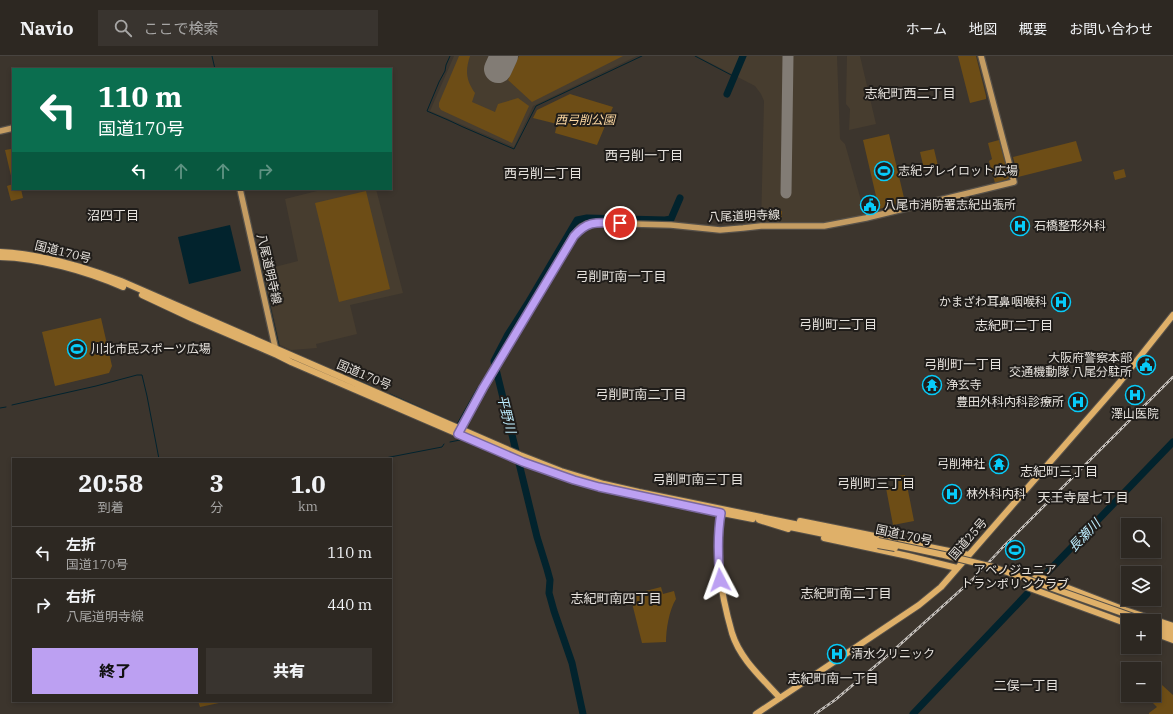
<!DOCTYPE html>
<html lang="ja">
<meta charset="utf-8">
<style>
body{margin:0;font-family:"IBM Plex Serif","Noto Sans JP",serif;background:#39342f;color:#f1f3f6;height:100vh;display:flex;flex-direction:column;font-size:15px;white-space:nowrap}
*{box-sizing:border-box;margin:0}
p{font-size:13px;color:#a7a6a5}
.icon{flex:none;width:22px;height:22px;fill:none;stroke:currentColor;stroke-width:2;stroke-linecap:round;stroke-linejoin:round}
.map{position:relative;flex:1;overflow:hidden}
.panel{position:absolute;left:12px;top:402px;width:380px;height:244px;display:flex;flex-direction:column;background:#2d2822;border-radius:0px;box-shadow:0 2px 6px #0003,0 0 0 1px #484440}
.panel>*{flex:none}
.hud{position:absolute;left:12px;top:12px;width:380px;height:122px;border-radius:0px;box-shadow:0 2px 6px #0003,0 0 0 1px #484440;background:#0b6e4f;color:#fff;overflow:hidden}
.tools{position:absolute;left:1121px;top:462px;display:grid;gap:8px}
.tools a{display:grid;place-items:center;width:40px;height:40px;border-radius:0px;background:#2d2822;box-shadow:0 2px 6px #0003,0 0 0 1px #484440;font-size:20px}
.pin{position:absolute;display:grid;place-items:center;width:34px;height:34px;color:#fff;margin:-17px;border:2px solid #fff;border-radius:50%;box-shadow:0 1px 4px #0007}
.me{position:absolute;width:44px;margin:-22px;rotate:356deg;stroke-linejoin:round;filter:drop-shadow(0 0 3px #0008)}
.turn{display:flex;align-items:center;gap:14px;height:84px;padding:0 20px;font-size:18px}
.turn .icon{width:52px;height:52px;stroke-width:2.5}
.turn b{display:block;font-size:28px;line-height:34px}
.lanes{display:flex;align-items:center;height:38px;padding:0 20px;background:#0003;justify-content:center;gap:20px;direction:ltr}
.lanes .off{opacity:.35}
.eta{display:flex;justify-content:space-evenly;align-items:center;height:68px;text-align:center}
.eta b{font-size:24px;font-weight:800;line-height:28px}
.button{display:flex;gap:8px;margin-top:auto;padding:8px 20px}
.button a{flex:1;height:46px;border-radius:0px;background:#bca0f2;color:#111;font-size:16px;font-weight:800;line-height:46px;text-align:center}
.button a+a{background:#39342f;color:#f1f3f6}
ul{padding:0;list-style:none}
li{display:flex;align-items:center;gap:12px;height:52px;padding:0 20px;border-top:1px solid #484440}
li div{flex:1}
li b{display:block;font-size:15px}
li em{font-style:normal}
header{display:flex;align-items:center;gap:24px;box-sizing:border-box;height:56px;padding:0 20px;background:#2d2822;border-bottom:1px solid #484440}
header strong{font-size:19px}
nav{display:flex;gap:22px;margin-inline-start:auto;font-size:14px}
.search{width:280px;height:36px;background:#39342f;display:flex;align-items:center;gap:10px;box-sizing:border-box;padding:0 14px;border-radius:0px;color:#a7a6a5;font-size:15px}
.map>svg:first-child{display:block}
.built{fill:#473d2f}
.green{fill:#6d4d16}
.water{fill:#02232d}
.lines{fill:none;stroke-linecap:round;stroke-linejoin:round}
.stream{stroke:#02232d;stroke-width:1}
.river{stroke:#02232d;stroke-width:7}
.taxiway{stroke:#827c75;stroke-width:11}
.runway{stroke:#827c75;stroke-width:28}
.major-casing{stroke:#575149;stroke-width:8}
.highway-casing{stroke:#575149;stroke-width:8}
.major{stroke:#c49c62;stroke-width:5.5}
.highway{stroke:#dfb069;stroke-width:6}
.rail-casing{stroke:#c7c2bd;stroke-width:2.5}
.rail{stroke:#201d1a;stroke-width:1;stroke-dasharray:3;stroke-linecap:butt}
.highway-bridge-casing{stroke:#575149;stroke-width:8;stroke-linecap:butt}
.highway-bridge{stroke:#dfb069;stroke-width:6}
.route-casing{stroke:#7a689d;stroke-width:10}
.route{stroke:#bca0f2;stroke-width:7}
.labels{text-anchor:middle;stroke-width:4;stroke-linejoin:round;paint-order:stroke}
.park-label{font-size:12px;font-style:italic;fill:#fdd8a2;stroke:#201d1a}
.poi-label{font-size:12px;fill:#e5e1dc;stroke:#201d1a;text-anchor:start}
.street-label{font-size:12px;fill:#e5e1dc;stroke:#201d1a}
.neighbourhood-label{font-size:13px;fill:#e5e1dc;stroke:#201d1a}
.water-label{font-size:13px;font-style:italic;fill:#beedfe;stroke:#201d1a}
</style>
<header>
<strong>Navio</strong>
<div class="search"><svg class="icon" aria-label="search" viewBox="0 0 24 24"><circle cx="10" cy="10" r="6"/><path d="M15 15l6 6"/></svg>ここで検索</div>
<nav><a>ホーム</a><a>地図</a><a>概要</a><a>お問い合わせ</a></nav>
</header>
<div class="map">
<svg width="1173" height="658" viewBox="0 0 1173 658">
<rect width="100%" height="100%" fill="#3c352d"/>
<path class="built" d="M454 0H637L533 50 514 91 430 55Z
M697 0H837L840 83 845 88 866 162 824 170H761L764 45 761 38 755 30Z
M847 0H860L876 68 849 74 850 53 846 48Z
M325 133H328V134L331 133H376L403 237 350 249 357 278 316 288 317 292 291 294 280 289 263 214 298 205 285 143Z"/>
<path class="green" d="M459 0H470C465 15 466 24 475 37L472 46 495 56 498 48 518 42 529 50 512 87 441 54 439 51V47Z
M519 0H623L532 46 508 24Z
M958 0H976L986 40V43L970 47Z
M570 38 613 51 597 89 555 77 557 68 533 62 537 54Z
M889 78 905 146 879 153 863 84Z
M999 84 1009 121 1008 123 995 127 989 105 992 103 988 87Z
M1076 85 1082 105 1018 121 1013 101Z
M11 93 13 100V123L12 124 5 94Z
M934 93 938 110 924 113 920 96Z
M1124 113 1126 121 1115 124 1113 116Z
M13 128V133H21L23 142 11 145 7 130Z
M366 135 390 233 339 246 315 147Z
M769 155H782V161L769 160Z
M101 262 112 310 109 317 55 330 42 276Z
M905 419 914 465 893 469 886 432 898 429 897 420Z
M661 531 663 538 674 535 676 543C669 554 666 574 666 586L642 587 630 539Z
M1162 629 1173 639V658H1149V657L1157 651 1150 644Z
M198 645H219V647L200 651Z"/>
<path class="water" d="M230 169 241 215 189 228 178 181Z"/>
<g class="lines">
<path class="stream" d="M212 0 215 13
M450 0 446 9 445 15 439 26 427 55 448 64 463 71 514 93 536 50 642 0
M695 0 735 21
M243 133 279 290
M493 307 494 305
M355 323 373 331
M390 338 457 368 478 331
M12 349 96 330 137 319H142L147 340 159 403
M0 352 6 351
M505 376 511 375
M450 386 460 384
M380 403 442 391 444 388"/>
<path class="river" d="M727 38 743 0
M1044 520 1173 386
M583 658 572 607 554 555 549 537 550 524 547 513 537 481 494 305 507 280 528 247 577 164 587 162 665 164 671 163 680 142
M913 658 1027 538"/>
<path class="taxiway" d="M786 137 788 0"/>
<path class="runway" d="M498 13 504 0"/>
<defs>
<path id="major" d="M0 75 13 72
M240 133 276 295
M459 375 573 180 580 172 587 168 596 167 671 169 720 174 743 172 761 170H824L866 162 1014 126 981 0"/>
<path id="highway" d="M0 196C42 198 82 210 121 225L520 399 561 415 604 428 639 436 878 485
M0 201C40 202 86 215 123 231
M142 239 191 262 277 299 291 306 523 406 574 424 617 435
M666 446 753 463
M722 454C713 495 721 538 732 577 740 603 762 622 780 642
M759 464 788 473
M800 465 969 499
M785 470 878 489
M824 482 908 500 957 512
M1128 568 1027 531 1037 520 1125 554 1173 570
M1154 568 1173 575
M1154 573 1173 579
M1154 577 1173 584
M756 658 919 549 941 531 1119 327 1173 259"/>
</defs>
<use href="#major" class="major-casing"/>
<use href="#highway" class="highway-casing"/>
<use href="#major" class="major"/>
<use href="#highway" class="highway"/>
<defs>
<path id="rail" d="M815 658 835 644 886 601 973 523 1003 491 1173 321"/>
</defs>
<use href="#rail" class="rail-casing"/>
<use href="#rail" class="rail"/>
<defs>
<path id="highway-bridge" d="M878 485 944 499 993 511 1145 565
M878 489 895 492"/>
</defs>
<use href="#highway-bridge" class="highway-bridge-casing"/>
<use href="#highway-bridge" class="highway-bridge"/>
</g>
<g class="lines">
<defs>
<path id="route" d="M620 167C599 167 589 163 574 180L483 332 458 378 523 406 574 424 599 431 721 457C717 479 718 502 720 524"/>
</defs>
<use href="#route" class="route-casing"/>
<use href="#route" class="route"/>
</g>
<defs>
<symbol id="stadium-ring" viewBox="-11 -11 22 22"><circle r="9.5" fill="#201d1a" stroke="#07cbf9" stroke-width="1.5"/><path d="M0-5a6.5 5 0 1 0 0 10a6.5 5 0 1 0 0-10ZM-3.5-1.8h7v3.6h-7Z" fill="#07cbf9"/></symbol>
<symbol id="civic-ring" viewBox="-11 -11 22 22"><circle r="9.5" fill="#201d1a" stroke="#07cbf9" stroke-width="1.5"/><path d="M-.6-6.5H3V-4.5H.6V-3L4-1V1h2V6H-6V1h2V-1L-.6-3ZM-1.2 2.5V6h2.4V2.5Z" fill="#07cbf9"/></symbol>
<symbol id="hospital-ring" viewBox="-11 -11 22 22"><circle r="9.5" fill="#201d1a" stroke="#07cbf9" stroke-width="1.5"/><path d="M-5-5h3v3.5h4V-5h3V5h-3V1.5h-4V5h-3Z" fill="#07cbf9"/></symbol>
<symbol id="temple-ring" viewBox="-11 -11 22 22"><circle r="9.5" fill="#201d1a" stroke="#07cbf9" stroke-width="1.5"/><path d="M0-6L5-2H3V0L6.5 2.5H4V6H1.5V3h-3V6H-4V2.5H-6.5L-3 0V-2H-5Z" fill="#07cbf9"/></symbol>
</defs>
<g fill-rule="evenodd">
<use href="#stadium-ring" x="873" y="104" width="22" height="22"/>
<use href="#civic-ring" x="859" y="138" width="22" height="22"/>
<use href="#hospital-ring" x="1009" y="159" width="22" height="22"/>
<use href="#hospital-ring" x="1050" y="235" width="22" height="22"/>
<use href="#stadium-ring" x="66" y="282" width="22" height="22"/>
<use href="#civic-ring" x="1135" y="298" width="22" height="22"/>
<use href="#temple-ring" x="921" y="318" width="22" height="22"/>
<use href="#hospital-ring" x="1124" y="328" width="22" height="22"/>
<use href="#hospital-ring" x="1067" y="335" width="22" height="22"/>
<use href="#temple-ring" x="988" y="397" width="22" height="22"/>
<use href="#hospital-ring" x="941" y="427" width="22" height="22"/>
<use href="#stadium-ring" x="1004" y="483" width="22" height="22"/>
<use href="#hospital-ring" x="826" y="587" width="22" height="22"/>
</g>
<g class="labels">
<g class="park-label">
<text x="585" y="68">西弓削公園</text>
</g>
<g class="poi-label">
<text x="898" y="119">志紀プレイロット広場</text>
<text x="884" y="153">八尾市消防署志紀出張所</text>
<text x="1034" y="174">石橋整形外科</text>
<text x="1047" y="250" text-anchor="end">かまざわ耳鼻咽喉科</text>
<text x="91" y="297">川北市民スポーツ広場</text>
<text x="1132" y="306" text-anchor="end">大阪府警察本部<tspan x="1132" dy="14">交通機動隊 八尾分駐所</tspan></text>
<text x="946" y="333">浄玄寺</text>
<text x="1064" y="350" text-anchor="end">豊田外科内科診療所</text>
<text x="1135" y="362" text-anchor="middle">澤山医院</text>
<text x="985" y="412" text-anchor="end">弓削神社</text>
<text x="966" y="442">林外科内科</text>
<text x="1015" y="518" text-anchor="middle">アベノジュニア<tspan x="1015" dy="14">トランポリンクラブ</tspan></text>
<text x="851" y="602">清水クリニック</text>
</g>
<g class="street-label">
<text transform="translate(744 160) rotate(-2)" y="4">八尾道明寺線</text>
<text transform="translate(63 196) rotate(14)" y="4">国道170号</text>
<text transform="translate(269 213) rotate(77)" y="4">八尾道明寺線</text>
<text transform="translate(364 319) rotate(23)" y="4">国道170号</text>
<text transform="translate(904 479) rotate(12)" y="4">国道170号</text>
<text transform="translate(968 483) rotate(-49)" y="4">国道25号</text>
</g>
<g class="neighbourhood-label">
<text x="910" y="42">志紀町西二丁目</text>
<text x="644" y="104">西弓削一丁目</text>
<text x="543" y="122">西弓削二丁目</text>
<text x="113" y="164">沼四丁目</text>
<text x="621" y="225">弓削町南一丁目</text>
<text x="838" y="273">弓削町二丁目</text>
<text x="1014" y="274">志紀町二丁目</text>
<text x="963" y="313">弓削町一丁目</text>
<text x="641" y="343">弓削町南二丁目</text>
<text x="1059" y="420">志紀町三丁目</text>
<text x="698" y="428">弓削町南三丁目</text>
<text x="876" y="432">弓削町三丁目</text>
<text x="1083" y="446">天王寺屋七丁目</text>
<text x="846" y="542">志紀町南二丁目</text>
<text x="616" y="547">志紀町南四丁目</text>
<text x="833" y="627">志紀町南一丁目</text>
<text x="1026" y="634">二俣一丁目</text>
</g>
<g class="water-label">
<text transform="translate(507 358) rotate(76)" y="5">平野川</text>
<text transform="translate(1084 479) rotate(-46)" y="5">長瀬川</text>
</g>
</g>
</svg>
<div class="tools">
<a><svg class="icon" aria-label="search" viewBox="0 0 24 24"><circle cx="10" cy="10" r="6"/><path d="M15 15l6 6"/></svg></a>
<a><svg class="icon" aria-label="layers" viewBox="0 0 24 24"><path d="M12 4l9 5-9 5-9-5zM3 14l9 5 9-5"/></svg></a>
<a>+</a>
<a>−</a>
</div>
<div class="pin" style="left:620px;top:167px;background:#d93025"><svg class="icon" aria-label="arrive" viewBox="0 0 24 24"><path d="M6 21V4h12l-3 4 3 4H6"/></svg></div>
<svg class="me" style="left:720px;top:524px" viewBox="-20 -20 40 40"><path d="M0-17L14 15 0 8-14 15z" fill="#bca0f2" stroke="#fff" stroke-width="4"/></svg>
<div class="hud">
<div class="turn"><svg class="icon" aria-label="left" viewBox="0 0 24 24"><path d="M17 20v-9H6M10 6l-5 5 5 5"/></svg><div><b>110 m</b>国道170号</div></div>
<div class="lanes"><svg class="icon" aria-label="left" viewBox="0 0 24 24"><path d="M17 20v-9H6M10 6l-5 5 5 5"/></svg><svg class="icon off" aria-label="ahead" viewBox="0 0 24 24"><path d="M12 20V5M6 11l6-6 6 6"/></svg><svg class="icon off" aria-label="ahead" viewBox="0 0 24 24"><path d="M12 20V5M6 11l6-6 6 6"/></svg><svg class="icon off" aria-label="right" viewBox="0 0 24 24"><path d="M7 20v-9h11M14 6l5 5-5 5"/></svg></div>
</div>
<section class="panel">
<div class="eta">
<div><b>20:58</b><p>到着</p></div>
<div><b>3</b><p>分</p></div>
<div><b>1.0</b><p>km</p></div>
</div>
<ul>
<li><svg class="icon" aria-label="left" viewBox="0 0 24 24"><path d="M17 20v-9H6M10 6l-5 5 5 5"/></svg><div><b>左折</b><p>国道170号</p></div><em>110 m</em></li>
<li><svg class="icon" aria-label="right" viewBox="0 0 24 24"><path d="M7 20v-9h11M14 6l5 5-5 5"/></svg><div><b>右折</b><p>八尾道明寺線</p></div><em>440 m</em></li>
</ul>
<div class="button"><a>終了</a><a>共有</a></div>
</section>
</div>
